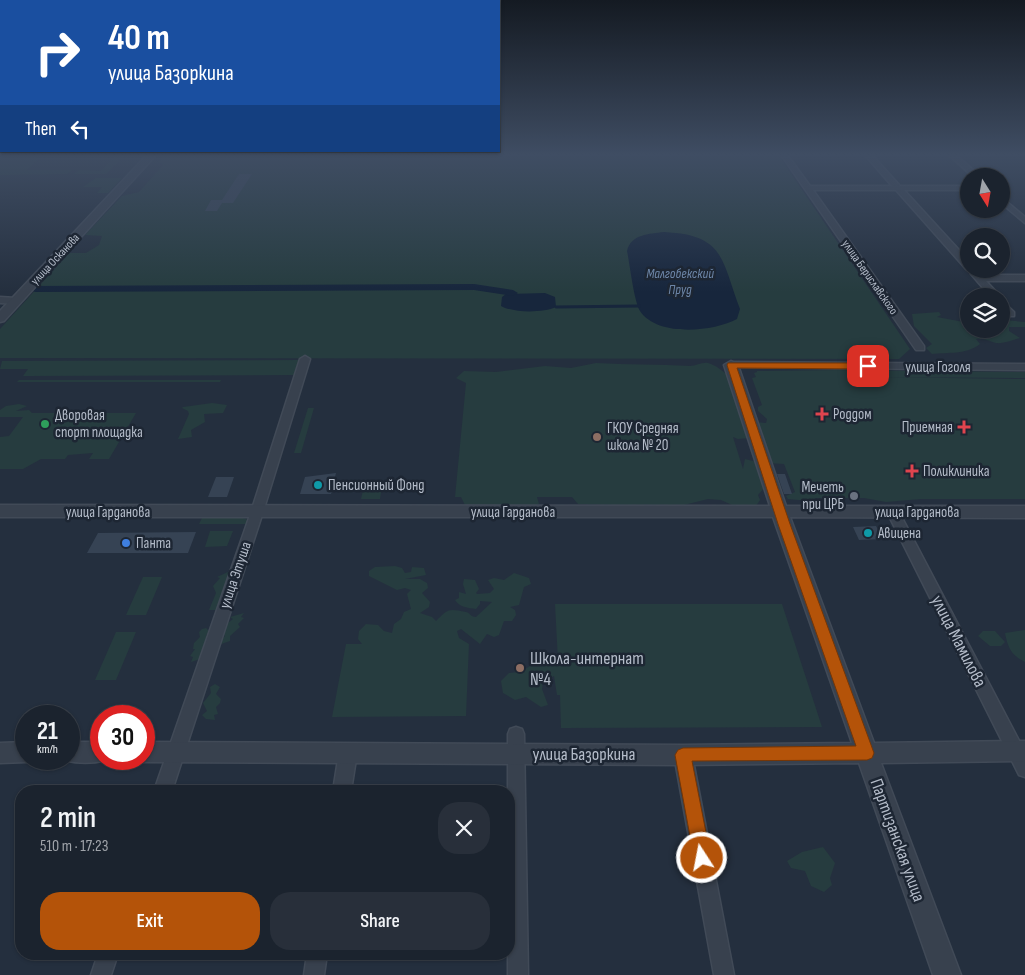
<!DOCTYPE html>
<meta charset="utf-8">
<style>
body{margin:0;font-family:"Sofia Sans Condensed",sans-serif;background:#282f3a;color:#f1f3f6;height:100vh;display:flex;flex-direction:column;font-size:19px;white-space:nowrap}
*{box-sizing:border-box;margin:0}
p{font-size:16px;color:#a0a4aa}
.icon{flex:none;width:28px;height:28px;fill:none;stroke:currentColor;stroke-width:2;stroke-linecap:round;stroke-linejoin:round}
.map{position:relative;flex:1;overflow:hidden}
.drawer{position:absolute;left:15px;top:785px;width:500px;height:175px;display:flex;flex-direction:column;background:#1b232e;border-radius:20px;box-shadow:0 1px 4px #0004,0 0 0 1px #39404a}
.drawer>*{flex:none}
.top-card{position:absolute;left:0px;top:0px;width:500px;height:152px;box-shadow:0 1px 4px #0004,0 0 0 1px #39404a;background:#1a4fa0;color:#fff;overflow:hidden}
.needle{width:32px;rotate:169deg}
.buttons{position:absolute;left:960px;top:168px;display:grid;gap:10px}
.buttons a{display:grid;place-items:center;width:50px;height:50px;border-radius:50%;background:#1b232e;box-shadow:0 1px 4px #0004,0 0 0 1px #39404a;font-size:25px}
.speed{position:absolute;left:15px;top:705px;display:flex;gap:10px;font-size:25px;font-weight:700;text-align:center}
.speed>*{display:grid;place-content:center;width:65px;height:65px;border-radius:50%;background:#1b232e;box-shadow:0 1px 4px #0004,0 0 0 1px #39404a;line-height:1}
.speed small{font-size:12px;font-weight:400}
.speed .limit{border:8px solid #d22;background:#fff;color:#111}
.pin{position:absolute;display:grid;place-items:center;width:42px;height:42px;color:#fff;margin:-21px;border-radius:10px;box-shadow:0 2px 8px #0006}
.me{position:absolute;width:55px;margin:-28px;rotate:349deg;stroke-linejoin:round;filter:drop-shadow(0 0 4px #0008)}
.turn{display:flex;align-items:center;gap:18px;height:105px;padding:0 25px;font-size:22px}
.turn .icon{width:65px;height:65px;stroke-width:2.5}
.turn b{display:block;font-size:35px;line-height:42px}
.then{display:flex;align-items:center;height:48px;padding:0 25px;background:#0003;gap:10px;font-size:19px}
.round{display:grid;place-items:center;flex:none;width:52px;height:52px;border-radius:20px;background:#282f3a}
.head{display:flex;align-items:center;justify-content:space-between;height:85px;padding:0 25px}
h1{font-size:30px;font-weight:600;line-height:38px}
.primary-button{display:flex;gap:10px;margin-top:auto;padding:10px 25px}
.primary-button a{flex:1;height:58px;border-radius:20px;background:#b45309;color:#fff;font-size:20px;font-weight:600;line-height:58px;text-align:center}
.primary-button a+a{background:#282f3a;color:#f1f3f6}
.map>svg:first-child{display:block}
.green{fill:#263c3f}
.water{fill:#17263c}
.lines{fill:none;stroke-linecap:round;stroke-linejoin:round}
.stream{stroke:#17263c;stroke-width:3}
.canal{fill:#17263c;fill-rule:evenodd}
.building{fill:#364354}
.minor-casing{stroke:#414a57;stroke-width:3}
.tertiary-casing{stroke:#414a57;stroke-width:3}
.minor{fill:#38414e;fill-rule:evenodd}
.tertiary{fill:#38414e;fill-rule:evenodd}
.route{fill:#b45309;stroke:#753606}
.health-dot{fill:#e0444e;stroke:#1d2633;stroke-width:2}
.leisure-dot{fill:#2e9e5b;stroke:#1d2633;stroke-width:2}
.education-dot{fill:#8d6e63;stroke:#1d2633;stroke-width:2}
.culture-dot{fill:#0f9aa8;stroke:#1d2633;stroke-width:2}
.worship-dot{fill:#6b7280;stroke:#1d2633;stroke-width:2}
.shop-dot{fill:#3f7fe0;stroke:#1d2633;stroke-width:2}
.labels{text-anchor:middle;stroke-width:5;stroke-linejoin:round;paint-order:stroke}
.far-street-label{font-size:12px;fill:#b4bcc9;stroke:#1d2633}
.far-water-label{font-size:14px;font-style:italic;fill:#6d86a8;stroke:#1d2633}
.street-label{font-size:15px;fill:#b4bcc9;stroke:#1d2633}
.poi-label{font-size:15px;fill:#b4bcc9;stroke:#1d2633;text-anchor:start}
.near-street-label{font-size:18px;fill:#b4bcc9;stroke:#1d2633}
.near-poi-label{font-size:18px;fill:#b4bcc9;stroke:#1d2633;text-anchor:start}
</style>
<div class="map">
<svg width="1025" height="975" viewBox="0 0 1025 975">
<rect width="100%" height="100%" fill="#242f3e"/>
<path class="green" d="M115 156H124L106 174H74L79 170 101 171Z
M164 156H779L910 349 899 359 0 358V329L69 253H86L99 245 102 236 85 235 122 196 139 192 164 164 158 162Z
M0 157H36L39 159 27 170H72L67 174 0 175Z
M96 178H122L108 193H97L102 187H83Z
M939 312 941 315 937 317 969 323V329H1001V320H1004L1025 322V327H1009V331L1020 338C1013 340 1004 344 996 343 988 341 985 338 976 339L980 344C966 355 948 352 932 354L926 348 932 344 914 326 912 314Z
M299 360 294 375 23 376 28 369H0L2 361Z
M596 363C628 365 658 364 690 366 696 366 702 362 708 363 716 365 722 371 728 375L729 384 733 388 750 438 738 439 733 437 743 469 745 459 757 462 766 486 758 495 760 500 756 506 732 505 721 500 708 499 676 507 578 504 572 497H537L539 504 531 507H466L461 497H455L466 383 456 378 464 371 496 372 545 366 571 368Z
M837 370 1025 372V378L877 377 1025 379V499H921L886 502 864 498H816L810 501 788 499 786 496 795 492 784 464 768 463 754 422 766 423 767 419 758 411V407L762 405 752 378 756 377 754 373 757 372V371Z
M19 380H221L220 382H17Z
M212 403 227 405 223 413 204 414 205 422 191 430 192 437 178 439 189 414 188 411 182 408 183 407Z
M19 404 27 406 16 411 29 410 32 413H136L109 459H89L93 453 68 455 65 459H41L23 469H0V437L9 436 23 417H0V410L6 406Z
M308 408H314L301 453H294Z
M365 481H387L386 485H382L380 499H361Z
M240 517 246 519 250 524H199L202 518Z
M210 531H233L227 546 205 547Z
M395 566 402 568 405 573 411 572 412 567 424 568 426 575 405 579H420L427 583 428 588 422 593 430 602 429 607 420 613 432 617 436 621C448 609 448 608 466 612 471 613 470 617 476 617L492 602 480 601V604L476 609C468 608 459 607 455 600L459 598V592L466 594 463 584 464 579 475 580 479 589 476 593 477 594 490 593 494 589 488 580 494 578 504 580 514 573 529 578 531 584 524 587 519 605 510 607 515 610 516 615 512 621H504L499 635 494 637 487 634 480 644 461 629 457 631 459 638 469 644 466 716 332 717 346 644H362L358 639 359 631 366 624 378 625 384 631 392 633 394 624 401 619 404 612 411 609 407 594 411 590 405 588 397 590 369 576V571L375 567Z
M230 571 221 610H209L216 593 213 586 220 578 217 577Z
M143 577H162L146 615H126Z
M555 604H782L822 727 561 728 560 695H557L554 676 543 682 542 689 548 705 541 707 526 697 515 700 503 693 501 681 509 673C531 673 530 657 558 661Z
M244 613 241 617 244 618 238 624 240 627 230 636V641L221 644 220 641 225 636 223 633 225 625 233 619 230 617Z
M202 629 206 628 209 631 206 636 208 638 200 659 191 662 193 657 190 656 195 649H193L194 643 200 637 199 632Z
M1025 630V662C1011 655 1008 648 1005 633Z
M983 631H995L1005 642 1001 646H990L978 636Z
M116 632H136L116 680H95Z
M215 684 220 687 216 694 221 699 220 703 216 707 218 714 214 715 215 720 206 719 202 715 207 711 203 703 211 693 210 687Z
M823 847 835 863 830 878 832 885 824 892 811 886 805 871 791 868 787 861 802 852Z"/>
<path class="water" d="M664 232C725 235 721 259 740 309L737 319C713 332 657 337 640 311 634 301 630 265 627 251 631 234 649 234 664 232Z
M545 293 555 297 556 307C543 313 513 313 501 306L502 297 506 294Z"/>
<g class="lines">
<path class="stream" d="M556 307 639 306"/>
<path class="canal" d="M474 284 513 290 518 293 513 296 474 290 35 292 30 289 35 286Z"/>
</g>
<path class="building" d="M239 174H252L233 203H222L217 211H205L211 200H222Z
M336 473 331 494H300L305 477Z
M777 474H785L792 494H784Z
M216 477H234L227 497H208Z
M876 526 883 539 859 540 853 527Z
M196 532 188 553H87L98 533Z"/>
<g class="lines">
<defs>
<path id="minor" d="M782 156H788L810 186H892L866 156H873L900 186H969V190H904L969 261V269H972H966L896 190H813L924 346V350H916Z
M950 156H957L980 176H972Z
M1001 197 1025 217V223L1001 203Z
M975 271 981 275H1025V281H986L1000 296H990L971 274Z
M0 297 16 298 21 301 16 304 0 303Z
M1001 300 1014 312V316H1008L1001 309Z
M305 356 310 359 263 512 172 791H154L251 512 300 359Z
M731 362 1025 364V370L727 367 726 365Z
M893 508 899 512 1025 752V777L1019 775 887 512Z
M516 727 522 729 524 734 528 975H508V734L510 729Z
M348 745 354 748 357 753 351 791H333L339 753 342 748Z
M683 747 689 750 692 755 734 975H714L674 755 677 750Z
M98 954H118L111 975H91Z
M307 954H327L324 975H304Z"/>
<path id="tertiary" d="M146 156H155L4 321 0 322V311Z
M731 361 738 365 786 506H1025V518L790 517 874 743 1025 741V761L881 763 961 975H933L859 763 683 765 144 762 136 759H144V742L683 745 852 743 773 517H0V505L770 506 724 365Z
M26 742V759H34L26 762 0 763V743Z
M69 742H101V759H109C96 764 75 764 61 759H69Z"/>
</defs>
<use href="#minor" class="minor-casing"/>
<use href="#tertiary" class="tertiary-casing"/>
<use href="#minor" class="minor"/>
<use href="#tertiary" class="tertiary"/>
</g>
<linearGradient id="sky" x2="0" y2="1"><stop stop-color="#141a22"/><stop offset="0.53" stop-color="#3f4d63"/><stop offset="1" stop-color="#3f4d63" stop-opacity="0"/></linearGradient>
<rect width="1025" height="292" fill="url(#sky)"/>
<path class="route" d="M728 363H868L873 366 868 369 737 368 790 524 874 753 872 758 867 760 692 761 711 858 708 864 702 866 696 864 694 858 675 755 678 750 683 748 856 746 778 524 727 365Z"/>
<g class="health-dot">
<path d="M819.5 406.5h5v5h5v5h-5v5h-5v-5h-5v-5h5z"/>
<path d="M961.5 419.5h5v5h5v5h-5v5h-5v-5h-5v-5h5z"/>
<path d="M909.5 463.5h5v5h5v5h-5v5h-5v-5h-5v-5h5z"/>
</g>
<circle class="leisure-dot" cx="45" cy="424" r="5"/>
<g class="education-dot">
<circle cx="597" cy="437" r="5"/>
<circle cx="520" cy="668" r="5"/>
</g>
<g class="culture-dot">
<circle cx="318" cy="485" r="5"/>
<circle cx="868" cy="533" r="5"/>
</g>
<circle class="worship-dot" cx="854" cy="496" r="5"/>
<circle class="shop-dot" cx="126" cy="543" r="5"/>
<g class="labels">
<g class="far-street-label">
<text transform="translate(55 259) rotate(-47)" y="4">улица Осканова</text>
<text transform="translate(870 277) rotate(55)" y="4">улица Бериславского</text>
</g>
<g class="far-water-label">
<text x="680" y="278">Малгобекский<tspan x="680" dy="16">Пруд</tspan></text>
</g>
<g class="street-label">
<text x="938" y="372">улица Гоголя</text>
<text x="108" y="517">улица Гарданова</text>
<text x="513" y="517">улица Гарданова</text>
<text x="917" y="517">улица Гарданова</text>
<text transform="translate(235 575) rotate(-71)" y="5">улица Этуша</text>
</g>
<g class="poi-label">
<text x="833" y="419">Роддом</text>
<text x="55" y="420">Дворовая<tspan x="55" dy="17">спорт площадка</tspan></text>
<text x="953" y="432" text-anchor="end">Приемная</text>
<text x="607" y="433">ГКОУ Средняя<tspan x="607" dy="17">школа № 20</tspan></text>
<text x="923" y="476">Поликлиника</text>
<text x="328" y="490">Пенсионный Фонд</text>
<text x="844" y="492" text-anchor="end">Мечеть<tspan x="844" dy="17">при ЦРБ</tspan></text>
<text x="878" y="538">Авицена</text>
<text x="136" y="548">Панта</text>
</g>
<g class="near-street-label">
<text transform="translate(959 641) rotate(63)" y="6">улица Мамилова</text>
<text x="584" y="760">улица Базоркина</text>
<text transform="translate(898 840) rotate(70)" y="6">Партизанская улица</text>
</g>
<g class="near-poi-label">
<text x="530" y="664">Школа-интернат<tspan x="530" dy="21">№4</tspan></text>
</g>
</g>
</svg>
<div class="buttons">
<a><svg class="needle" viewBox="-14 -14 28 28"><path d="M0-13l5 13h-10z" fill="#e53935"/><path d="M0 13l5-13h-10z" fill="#a0a4aa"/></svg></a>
<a><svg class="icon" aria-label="search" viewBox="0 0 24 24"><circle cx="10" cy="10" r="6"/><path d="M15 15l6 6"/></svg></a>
<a><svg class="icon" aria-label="layers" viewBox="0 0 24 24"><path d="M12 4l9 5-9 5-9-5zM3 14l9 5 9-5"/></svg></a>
</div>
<div class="speed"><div>21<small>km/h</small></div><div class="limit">30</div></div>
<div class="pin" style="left:868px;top:366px;background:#d93025"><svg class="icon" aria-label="arrive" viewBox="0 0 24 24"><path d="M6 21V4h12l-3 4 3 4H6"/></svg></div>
<svg class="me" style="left:702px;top:858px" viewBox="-20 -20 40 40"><circle r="17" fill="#b45309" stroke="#fff" stroke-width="3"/><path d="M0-11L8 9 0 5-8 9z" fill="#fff"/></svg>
<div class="top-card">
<div class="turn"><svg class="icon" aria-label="right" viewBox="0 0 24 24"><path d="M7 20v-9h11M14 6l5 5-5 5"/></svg><div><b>40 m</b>улица Базоркина</div></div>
<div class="then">Then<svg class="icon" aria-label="left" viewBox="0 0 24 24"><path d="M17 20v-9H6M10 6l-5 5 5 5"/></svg></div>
</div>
<section class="drawer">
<div class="head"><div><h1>2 min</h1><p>510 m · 17:23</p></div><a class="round"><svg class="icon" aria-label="close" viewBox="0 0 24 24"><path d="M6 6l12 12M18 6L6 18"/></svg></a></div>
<div class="primary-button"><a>Exit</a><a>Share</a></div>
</section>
</div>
